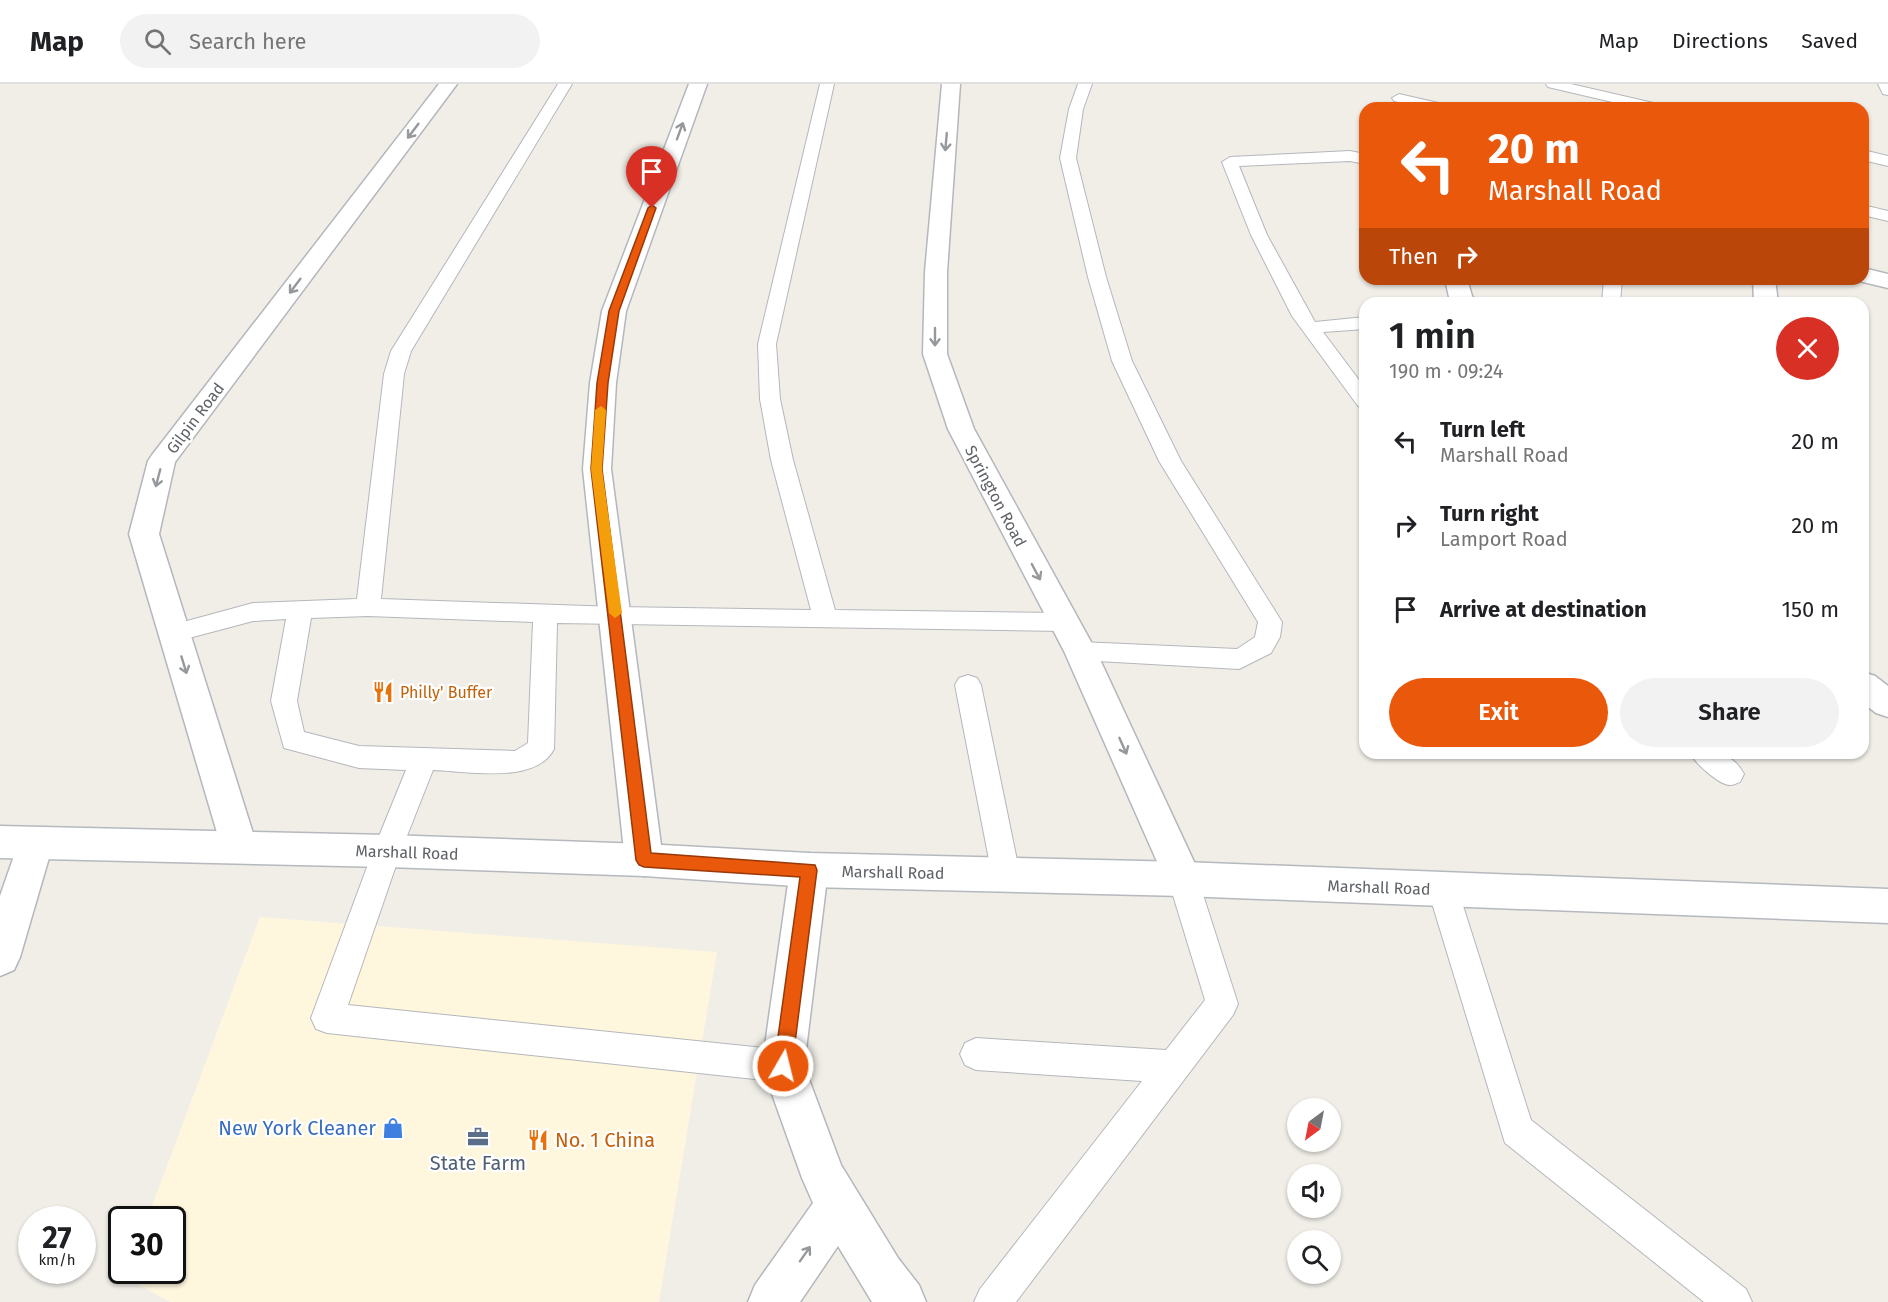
<!DOCTYPE html>
<meta charset="utf-8">
<style>
body{margin:0;font-family:"Fira Sans",sans-serif;background:#f2f2f2;color:#202124;height:100vh;display:flex;flex-direction:column;font-size:22px;white-space:nowrap}
*{box-sizing:border-box;margin:0}
p{font-size:20px;color:#757577}
.icon{flex:none;width:33px;height:33px;fill:none;stroke:currentColor;stroke-width:2;stroke-linecap:round;stroke-linejoin:round}
.map{position:relative;flex:1;overflow:hidden}
.details{position:absolute;left:1359px;top:213px;width:510px;height:462px;display:flex;flex-direction:column;background:#fff;border-radius:18px;box-shadow:0 2px 4px #0004}
.details>*{flex:none}
.banner{position:absolute;left:1359px;top:18px;width:510px;height:183px;border-radius:18px;box-shadow:0 2px 4px #0004;background:#ea580c;color:#fff;overflow:hidden}
.needle{width:39px;rotate:212deg}
.fabs{position:absolute;left:1287px;top:1014px;display:grid;gap:12px}
.fabs a{display:grid;place-items:center;width:54px;height:54px;border-radius:50%;background:#fff;box-shadow:0 2px 4px #0004;font-size:30px}
.speed{position:absolute;left:18px;top:1122px;display:flex;gap:12px;font-size:30px;font-weight:700;text-align:center}
.speed>*{display:grid;place-content:center;width:78px;height:78px;border-radius:50%;background:#fff;box-shadow:0 2px 4px #0004;line-height:1}
.speed small{font-size:15px;font-weight:400}
.speed .limit{border:3px solid #111;border-radius:9px;background:#fff;color:#111}
.pin{position:absolute;display:grid;place-items:center;width:51px;height:51px;color:#fff;margin:-62px -26px;border-radius:50% 50% 50% 0;rotate:-45deg;box-shadow:0 0 6px #0007}
.pin .icon{rotate:45deg}
.me{position:absolute;width:66px;margin:-33px;rotate:8deg;stroke-linejoin:round;filter:drop-shadow(0 0 4px #0008)}
.turn{display:flex;align-items:center;gap:21px;height:126px;padding:0 30px;font-size:27px}
.turn .icon{width:78px;height:78px;stroke-width:2.5}
.turn b{display:block;font-size:42px;line-height:51px}
.then{display:flex;align-items:center;height:57px;padding:0 30px;background:#0003;gap:12px;font-size:22px}
.round{display:grid;place-items:center;flex:none;width:63px;height:63px;border-radius:32px;background:#f2f2f2}
.headline{display:flex;align-items:center;justify-content:space-between;height:102px;padding:0 30px}
h1{font-size:36px;font-weight:600;line-height:45px}
.cta{display:flex;gap:12px;margin-top:auto;padding:12px 30px}
.cta a{flex:1;height:69px;border-radius:36px;background:#ea580c;color:#fff;font-size:24px;font-weight:600;line-height:69px;text-align:center}
.cta a+a{background:#f2f2f2;color:#202124}
ul{padding:0;list-style:none}
li{display:flex;align-items:center;gap:18px;height:84px;padding:0 30px}
li div{flex:1}
li b{display:block;font-size:22px}
li em{font-style:normal}
header{display:flex;align-items:center;gap:36px;box-sizing:border-box;height:84px;padding:0 30px;background:#fff;border-bottom:2px solid #e0e0e0}
header strong{font-size:28px}
nav{display:flex;gap:33px;margin-inline-start:auto;font-size:21px}
.search{width:420px;height:54px;background:#f2f2f2;display:flex;align-items:center;gap:15px;box-sizing:border-box;padding:0 21px;border-radius:33px;color:#757577;font-size:22px}
.map>svg:first-child{display:block}
.commercial{fill:#fef6dd}
.lines{fill:none;stroke-linecap:round;stroke-linejoin:round}
.lane-casing{stroke:#b4b7bb;stroke-width:2}
.street-casing{stroke:#b4b7bb;stroke-width:3}
.secondary-casing{stroke:#b5b9be;stroke-width:3}
.lane{fill:#fff;fill-rule:evenodd}
.street{fill:#fff;fill-rule:evenodd}
.secondary{fill:#fff;fill-rule:evenodd}
.oneway{stroke:#96999c}
.route{fill:#ea580c;stroke:#983908;stroke-width:1.5}
.slow{fill:#f59e0b}
.labels{text-anchor:middle;stroke-width:4.5;stroke-linejoin:round;paint-order:stroke}
.street-label{font-size:16px;fill:#5e6267;stroke:#fff}
.food-label{font-size:16px;fill:#c56008;stroke:#fff;text-anchor:start}
.near-shop-label{font-size:20px;fill:#366cbe;stroke:#fff;text-anchor:end}
.near-food-label{font-size:20px;fill:#c56008;stroke:#fff;text-anchor:start}
.near-service-label{font-size:20px;fill:#4e5e75;stroke:#fff}
</style>
<header>
<strong>Map</strong>
<div class="search"><svg class="icon" aria-label="search" viewBox="0 0 24 24"><circle cx="10" cy="10" r="6"/><path d="M15 15l6 6"/></svg>Search here</div>
<nav><a>Map</a><a>Directions</a><a>Saved</a></nav>
</header>
<div class="map">
<svg width="1888" height="1218" viewBox="0 0 1888 1218">
<rect width="100%" height="100%" fill="#f0eee7"/>
<path class="commercial" d="M260 833 717 868 659 1218H170L125 1193 127 1187 172 1186V1136L147 1135Z"/>
<g class="lines">
<defs>
<path id="lane" d="M558 0H572L411 267 404 290 381 515 616 523 811 526 771 376 760 315 758 260 820 0H834L776 260 780 315 793 376 835 526 1063 529 1072 532 1075 538 1072 544 1063 547 557 539 554 665C536 701 466 687 433 686L401 767 348 921 783 966 795 970 799 982 795 994 783 998 327 949 316 945 311 934 373 767 406 686 359 684 284 664 271 617 286 535 253 537 174 558 165 555 162 549 165 543 253 519 357 515 384 290 391 267ZM368 532 533 538 528 659 515 667 359 662 304 648 297 617 311 534Z
M1078 0H1092L1083 25 1076 74 1106 193 1132 277 1181 377 1282 538 1280 553 1271 569 1239 585 1080 576 1071 574 1068 567 1071 560 1080 558 1237 565 1255 553 1258 538 1159 377 1112 277 1088 193 1060 74 1069 25Z
M1546 0H1571L1662 21 1664 24H1638L1548 3Z
M1878 0H1888V11L1883 10Z
M1399 10 1447 21 1449 24H1424L1394 17 1392 14Z
M1863 66 1888 72V82L1863 76Z
M1350 67 1365 70V80L1350 77 1239 82 1267 151 1315 238 1365 233V245L1323 248 1365 304V324L1358 322 1292 232 1251 151 1222 78 1230 73Z
M1863 121 1888 127V137L1863 131Z
M1604 195H1622L1620 219H1602Z
M968 591 977 594 981 601 1020 791 1016 800 1006 804 996 800 992 791 955 601 959 594Z
M1690 669C1713 669 1731 666 1744 690L1740 698C1736 699 1734 701 1730 701 1719 701 1694 678 1690 669Z
M1183 782 1193 786 1198 795 1238 920 1233 931 1016 1218H974L980 1205 1142 997 976 986 965 981 960 970 965 959 976 954 1166 966 1205 916 1168 795 1173 786Z
M1443 793 1453 797 1458 806 1531 1036 1746 1205 1752 1218H1704L1505 1059 1428 806 1433 797Z"/>
<path id="street" d="M439 0H457L175 378 159 450 257 762 252 773 239 778 226 773 221 762 129 450 148 377 152 371Z
M689 0H707L626 227 616 299 611 385 663 776 657 788 644 792 631 788 625 776 583 385 590 299 602 227Z
M942 0H960L947 188V270L974 345 1096 567 1202 795 1196 807 1183 812 1170 807 1064 567 948 345 923 270 925 188Z
M1863 184 1888 190V204L1855 196 1863 195Z
M1445 195H1467L1472 212 1478 219H1454L1449 213Z
M1753 195H1775L1778 219H1754Z
M1863 588 1875 592 1888 602V633L1876 629 1863 619Z
M35 744 48 749 53 760 20 873 14 886 0 892V812L22 749Z
M809 769 822 774 828 786 804 982 841 1081 898 1174 919 1201 926 1218H872L838 1162 800 1218H748L755 1201 813 1119 802 1094 762 982 790 786 796 774Z"/>
<path id="secondary" d="M0 742 387 751 644 760 809 769 1183 778 1888 805V839L1183 812 809 803 644 792 387 783 0 774Z"/>
</defs>
<use href="#lane" class="lane-casing"/>
<use href="#street" class="street-casing"/>
<use href="#secondary" class="secondary-casing"/>
<use href="#lane" class="lane"/>
<use href="#street" class="street"/>
<use href="#secondary" class="secondary"/>
</g>
<defs><path id="oneway-shaft" d="M-6 0H5M1.5-3L5.5 0L1.5 3" fill="none" stroke-width="1.6" stroke-linecap="round" stroke-linejoin="round" transform="scale(1.5)"/></defs>
<g class="oneway">
<use href="#oneway-shaft" transform="translate(413 47) rotate(127)"/>
<use href="#oneway-shaft" transform="translate(680 47) rotate(-70)"/>
<use href="#oneway-shaft" transform="translate(946 58) rotate(95)"/>
<use href="#oneway-shaft" transform="translate(295 202) rotate(127)"/>
<use href="#oneway-shaft" transform="translate(935 253) rotate(90)"/>
<use href="#oneway-shaft" transform="translate(158 394) rotate(105)"/>
<use href="#oneway-shaft" transform="translate(1036 488) rotate(62)"/>
<use href="#oneway-shaft" transform="translate(184 581) rotate(73)"/>
<use href="#oneway-shaft" transform="translate(1123 662) rotate(66)"/>
<use href="#oneway-shaft" transform="translate(805 1170) rotate(-55)"/>
</g>
<path class="route" d="M652 121 656 124 619 227 608 299 602 385 651 769 815 781 817 786 792 982 789 988 783 991 777 988 774 982 800 793 644 783 639 781 636 776 591 385 597 299 609 227 648 124Z"/>
<path class="slow" d="M601 322 606 326 602 385 622 529 615 534 609 529 591 385 595 326Z"/>
<defs>
<symbol id="restaurant-bare" viewBox="-9 -9 18 18"><path d="M-5-6h1v4h1v-4h1v4h1v-4h1v5L-1.5 .5V6h-2V.5L-5-1ZM5-6V6H3V1.5H1.5Q1.5-4 5-6Z" fill="#e8710a" stroke="#fff" stroke-width="2.5" paint-order="stroke"/></symbol>
<symbol id="shop-bare" viewBox="-9 -9 18 18"><path d="M-5-2.5h2.3a2.7 3.5 0 0 1 5.4 0H5L5.5 6h-11ZM-1.5-2.5h3a1.5 2.3 0 0 0-3 0Z" fill="#3f7fe0" stroke="#fff" stroke-width="2.5" paint-order="stroke"/></symbol>
<symbol id="office-bare" viewBox="-9 -9 18 18"><path d="M-6-3h4V-5.5h4V-3h4V5H-6ZM-1-4.5V-3h2v-1.5ZM-6 0V1H6V0Z" fill="#5c6f8a" stroke="#fff" stroke-width="2.5" paint-order="stroke"/></symbol>
</defs>
<g fill-rule="evenodd">
<use href="#restaurant-bare" x="368" y="593" width="30" height="30"/>
<use href="#shop-bare" x="378" y="1029" width="30" height="30"/>
<use href="#office-bare" x="463" y="1038" width="30" height="30"/>
<use href="#restaurant-bare" x="523" y="1041" width="30" height="30"/>
</g>
<g class="labels">
<g class="street-label">
<text transform="translate(195 334) rotate(-53)" y="6">Gilpin Road</text>
<text transform="translate(996 412) rotate(62)" y="6">Springton Road</text>
<text transform="translate(407 768) rotate(2)" y="6">Marshall Road</text>
<text transform="translate(893 788) rotate(1)" y="6">Marshall Road</text>
<text transform="translate(1379 803) rotate(2)" y="6">Marshall Road</text>
</g>
<g class="food-label">
<text x="400" y="614">Philly' Buffer</text>
</g>
<g class="near-shop-label">
<text x="376" y="1051">New York Cleaner</text>
</g>
<g class="near-food-label">
<text x="555" y="1063">No. 1 China</text>
</g>
<g class="near-service-label">
<text x="478" y="1086">State Farm</text>
</g>
</g>
</svg>
<div class="fabs">
<a><svg class="needle" viewBox="-14 -14 28 28"><path d="M0-13l5 13h-10z" fill="#e53935"/><path d="M0 13l5-13h-10z" fill="#757577"/></svg></a>
<a><svg class="icon" aria-label="sound" viewBox="0 0 24 24"><path d="M4 9h4l5-4v14l-5-4H4zM17 9q2 3 0 6"/></svg></a>
<a><svg class="icon" aria-label="search" viewBox="0 0 24 24"><circle cx="10" cy="10" r="6"/><path d="M15 15l6 6"/></svg></a>
</div>
<div class="speed"><div>27<small>km/h</small></div><div class="limit">30</div></div>
<div class="pin" style="left:652px;top:124px;background:#d93025"><svg class="icon" aria-label="arrive" viewBox="0 0 24 24"><path d="M6 21V4h12l-3 4 3 4H6"/></svg></div>
<svg class="me" style="left:783px;top:982px" viewBox="-20 -20 40 40"><circle r="17" fill="#ea580c" stroke="#fff" stroke-width="3"/><path d="M0-11L8 9 0 5-8 9z" fill="#fff"/></svg>
<div class="banner">
<div class="turn"><svg class="icon" aria-label="left" viewBox="0 0 24 24"><path d="M17 20v-9H6M10 6l-5 5 5 5"/></svg><div><b>20 m</b>Marshall Road</div></div>
<div class="then">Then<svg class="icon" aria-label="right" viewBox="0 0 24 24"><path d="M7 20v-9h11M14 6l5 5-5 5"/></svg></div>
</div>
<section class="details">
<div class="headline"><div><h1>1 min</h1><p>190 m · 09:24</p></div><a class="round" style="background:#d93025;color:#fff"><svg class="icon" aria-label="close" viewBox="0 0 24 24"><path d="M6 6l12 12M18 6L6 18"/></svg></a></div>
<ul>
<li><svg class="icon" aria-label="left" viewBox="0 0 24 24"><path d="M17 20v-9H6M10 6l-5 5 5 5"/></svg><div><b>Turn left</b><p>Marshall Road</p></div><em>20 m</em></li>
<li><svg class="icon" aria-label="right" viewBox="0 0 24 24"><path d="M7 20v-9h11M14 6l5 5-5 5"/></svg><div><b>Turn right</b><p>Lamport Road</p></div><em>20 m</em></li>
<li><svg class="icon" aria-label="arrive" viewBox="0 0 24 24"><path d="M6 21V4h12l-3 4 3 4H6"/></svg><div><b>Arrive at destination</b></div><em>150 m</em></li>
</ul>
<div class="cta"><a>Exit</a><a>Share</a></div>
</section>
</div>
